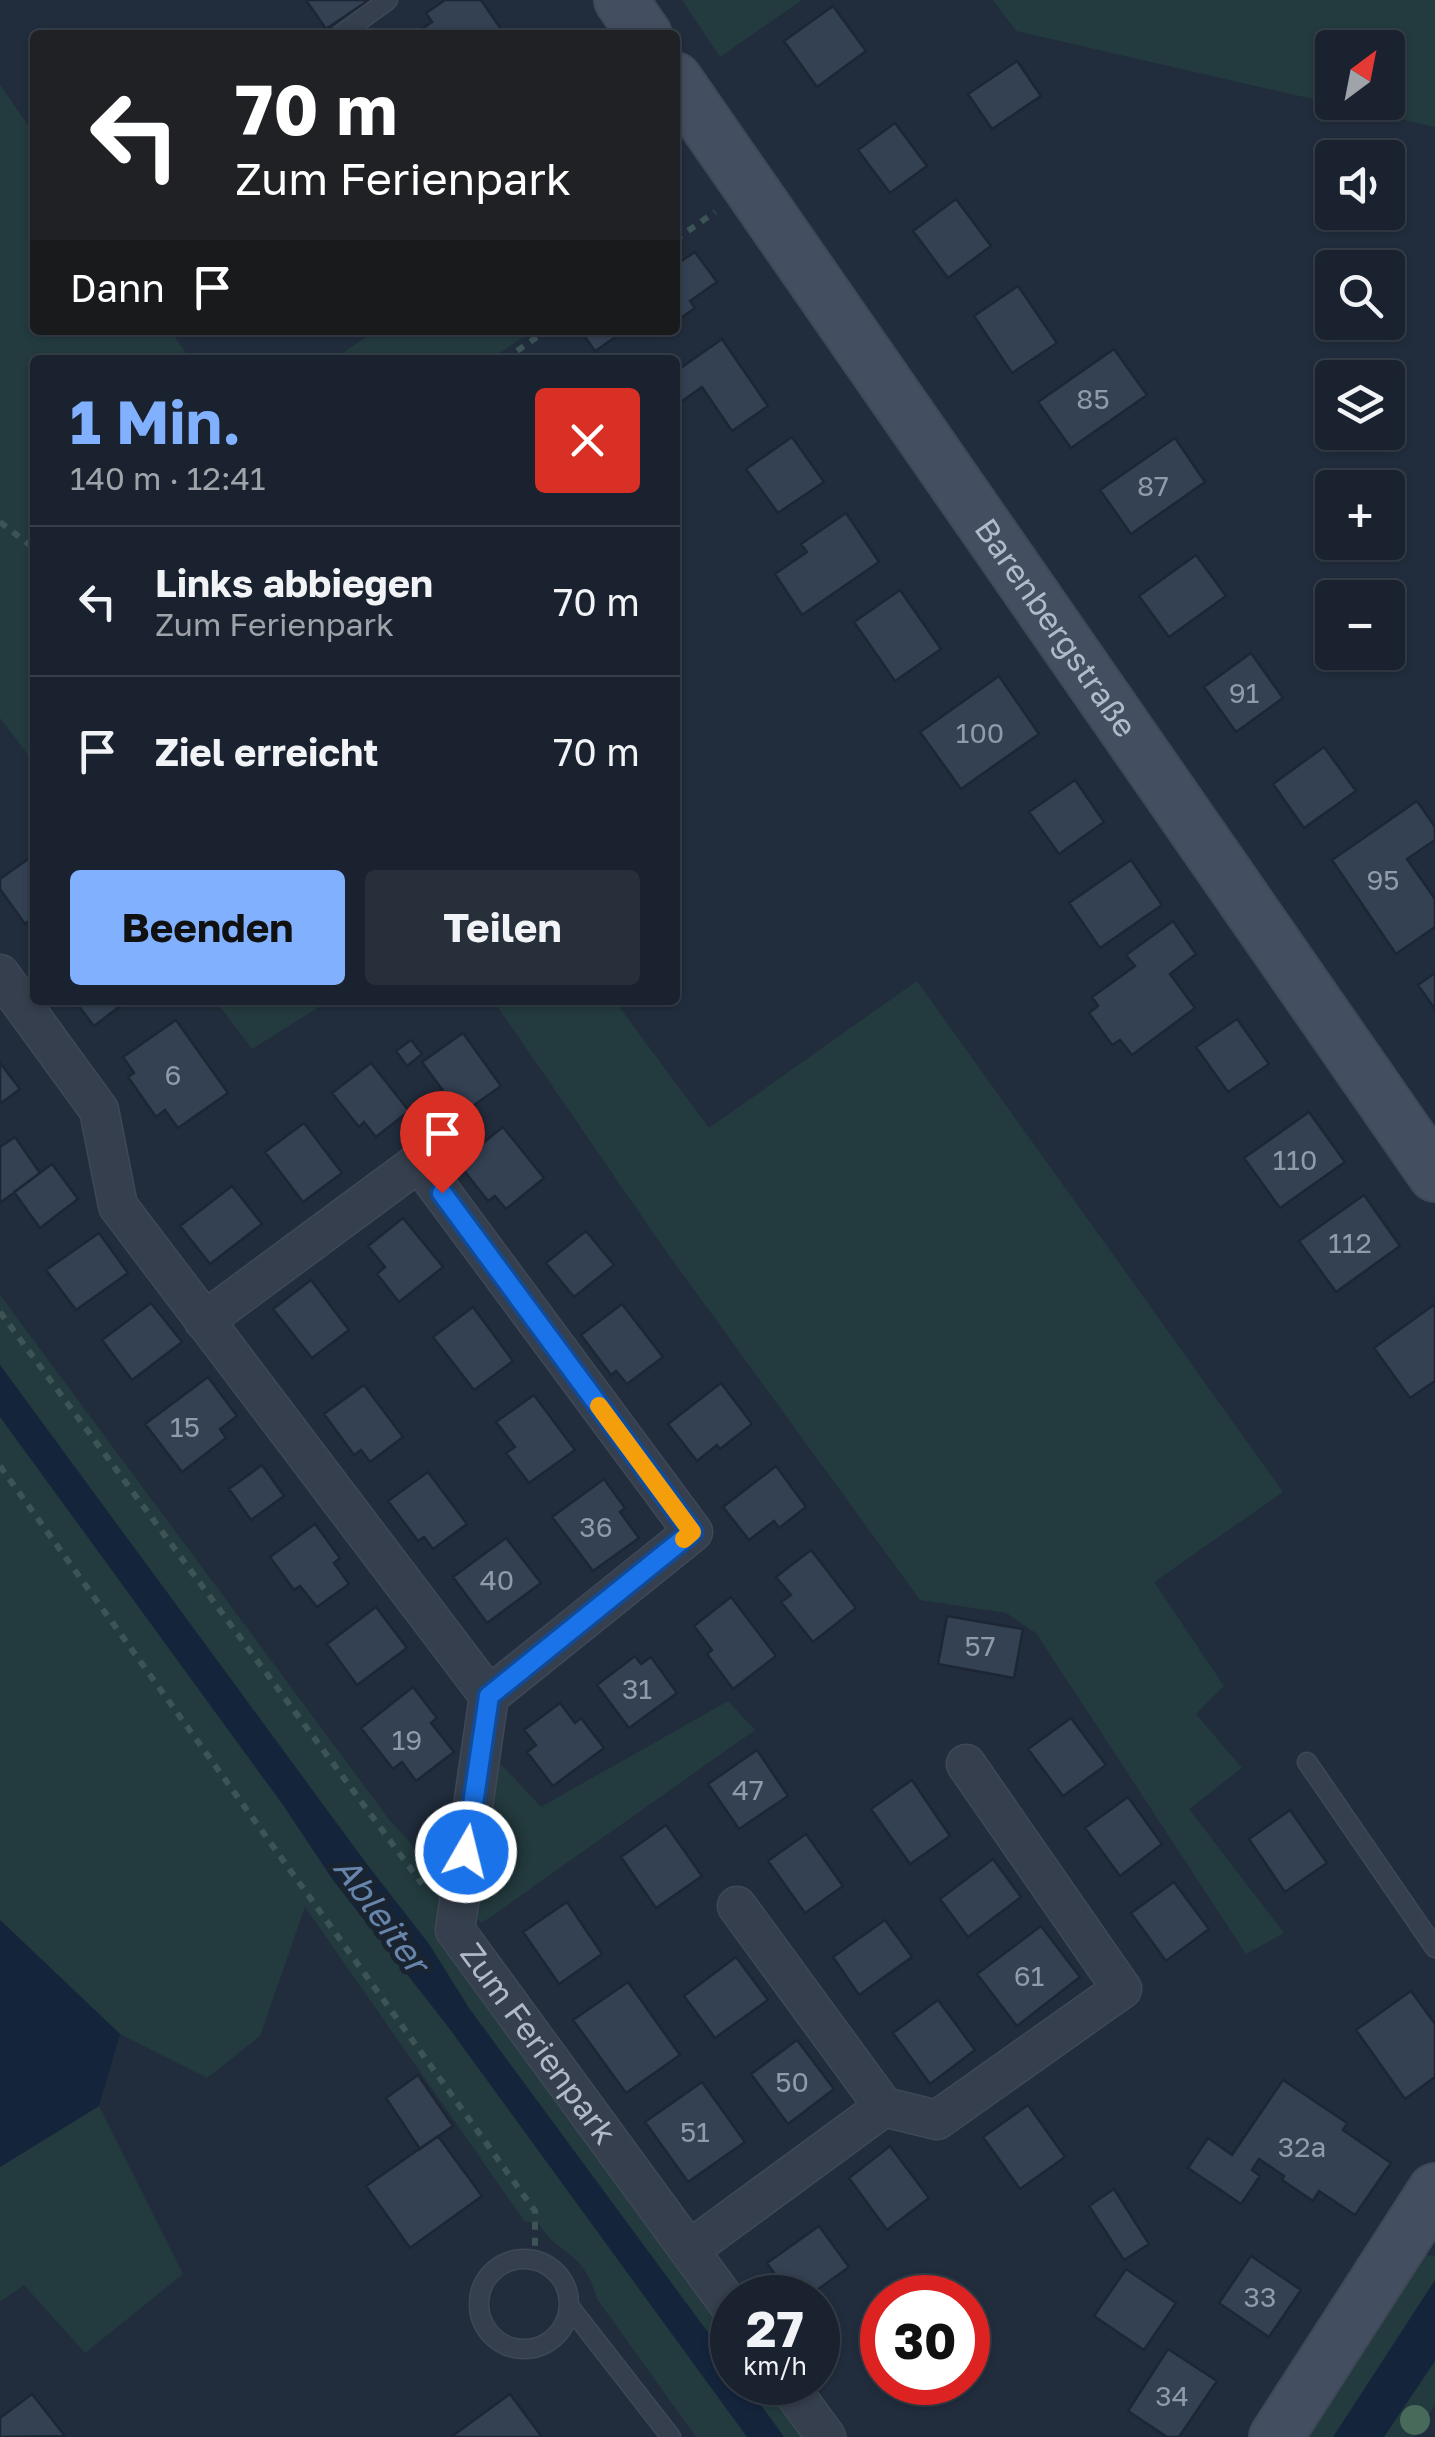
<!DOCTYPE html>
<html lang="de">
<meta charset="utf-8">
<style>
body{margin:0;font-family:"Golos Text",sans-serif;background:#262f3a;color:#f1f3f6;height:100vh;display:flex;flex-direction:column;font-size:38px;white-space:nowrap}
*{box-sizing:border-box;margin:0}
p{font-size:32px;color:#9fa4aa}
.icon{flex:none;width:55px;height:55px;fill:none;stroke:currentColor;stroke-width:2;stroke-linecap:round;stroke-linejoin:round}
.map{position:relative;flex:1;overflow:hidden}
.details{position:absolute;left:30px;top:355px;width:650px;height:650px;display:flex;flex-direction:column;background:#19222e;border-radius:10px;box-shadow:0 2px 8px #0004,0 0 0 2px #373f4a}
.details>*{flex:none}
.guide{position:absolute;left:30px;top:30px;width:650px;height:305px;border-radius:10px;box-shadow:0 2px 8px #0004,0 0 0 2px #373f4a;background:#202124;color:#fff;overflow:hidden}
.needle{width:65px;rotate:32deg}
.fabs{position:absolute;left:1315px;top:30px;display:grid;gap:20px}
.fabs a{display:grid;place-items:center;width:90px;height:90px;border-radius:10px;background:#19222e;box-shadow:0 2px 8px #0004,0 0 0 2px #373f4a;font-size:50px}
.speed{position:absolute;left:710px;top:2275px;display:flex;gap:20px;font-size:50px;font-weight:700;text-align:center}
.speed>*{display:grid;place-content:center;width:130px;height:130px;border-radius:50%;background:#19222e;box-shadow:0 2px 8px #0004,0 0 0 2px #373f4a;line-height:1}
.speed small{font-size:25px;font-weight:400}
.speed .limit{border:15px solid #d22;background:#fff;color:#111}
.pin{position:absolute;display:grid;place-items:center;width:85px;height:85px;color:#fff;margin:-102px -42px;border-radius:50% 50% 50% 0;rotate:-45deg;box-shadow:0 0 10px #0007}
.pin .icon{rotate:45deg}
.me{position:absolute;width:110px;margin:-55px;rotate:8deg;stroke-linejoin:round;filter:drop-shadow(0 0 8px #0008)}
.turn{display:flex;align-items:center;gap:35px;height:210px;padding:0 40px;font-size:45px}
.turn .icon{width:130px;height:130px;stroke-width:2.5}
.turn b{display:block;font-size:70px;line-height:85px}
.then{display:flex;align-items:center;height:95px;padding:0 40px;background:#0003;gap:20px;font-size:38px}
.round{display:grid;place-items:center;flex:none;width:105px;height:105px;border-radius:10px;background:#262f3a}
.head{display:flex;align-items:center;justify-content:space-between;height:170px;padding:0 40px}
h1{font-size:60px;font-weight:700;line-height:75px;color:#80b0fe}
.action{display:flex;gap:20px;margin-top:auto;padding:20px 40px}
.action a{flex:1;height:115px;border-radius:10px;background:#80b0fe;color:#111;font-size:40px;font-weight:700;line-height:115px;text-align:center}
.action a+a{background:#262f3a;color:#f1f3f6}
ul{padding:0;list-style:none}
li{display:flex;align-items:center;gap:30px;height:150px;padding:0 40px;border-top:2px solid #373f4a}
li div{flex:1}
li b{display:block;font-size:38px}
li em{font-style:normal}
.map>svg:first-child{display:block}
.green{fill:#233b3e;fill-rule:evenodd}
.water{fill:#14243b}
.building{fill:#334153;stroke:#1c2634;stroke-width:2.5}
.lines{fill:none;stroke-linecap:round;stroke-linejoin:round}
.lane-casing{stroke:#3e4856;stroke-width:21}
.street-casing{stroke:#3e4856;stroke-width:41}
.secondary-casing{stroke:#3e4856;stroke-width:56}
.path{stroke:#3c5456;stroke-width:6;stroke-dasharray:8 8;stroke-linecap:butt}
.lane{stroke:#353f4d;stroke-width:18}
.street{stroke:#353f4d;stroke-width:38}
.secondary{stroke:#434e60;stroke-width:52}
.tree{fill:#476a5a}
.route-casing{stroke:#114b97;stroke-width:25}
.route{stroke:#1a73e8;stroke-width:18}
.slow{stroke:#f59e0b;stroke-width:18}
.labels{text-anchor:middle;stroke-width:10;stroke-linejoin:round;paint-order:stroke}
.number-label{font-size:28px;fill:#909aa9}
.street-label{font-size:32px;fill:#b1bac8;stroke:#1a2431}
.water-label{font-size:35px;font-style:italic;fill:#6784aa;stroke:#1a2431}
</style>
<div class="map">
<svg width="1435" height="2437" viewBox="0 0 1435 2437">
<rect width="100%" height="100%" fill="#212d3d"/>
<path class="green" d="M682 0H802L720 57Z
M993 0H1435V127L1016 31ZM1332 48H1388V102H1332Z
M0 85 35 135V330H170L191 360H35V764L0 718Z
M376 330H533L490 360H333Z
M917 981 1283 1492 1154 1582 1224 1686 1196 1714 1242 1768 1189 1809 1284 1933 1246 1954 1036 1633 1006 1613 920 1600 663 1247 493 1000H614L709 1128Z
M215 1000H330L252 1049Z
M0 1295 391 1822 408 1840 445 1890 732 2324V2382L775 2383 815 2437H696L597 2299C584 2249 557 2256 538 2222H525L305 1907 260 2036 207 2078 120 2034 0 1920Z
M728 1701 755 1730 482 1923 474 1915 500 1763 541 1807Z
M99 2106 183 2274 85 2353 24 2285 0 2302V2167Z
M1426 2255 1435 2256V2405L1414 2437H1300L1413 2263Z"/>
<path class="water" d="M0 1365 366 1863 429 1944 469 2008 732 2365V2382L745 2383 784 2437H747L446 2024 333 1880 283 1805 0 1417Z
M0 1920 120 2034 99 2106 0 2167Z
M1435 2280V2361L1384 2437H1333Z"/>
<path class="building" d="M306 0H369L326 29Z
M445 0H481L505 35H413L432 22 426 13Z
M833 6 866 51 817 87 784 41Z
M1017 61 1041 96 992 129 968 94Z
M895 123 927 166 890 193 858 150Z
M956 199 991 246 948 278 913 231Z
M695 252 717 282 690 301 695 308 675 322V265Z
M1018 286 1057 343 1012 373 974 316Z
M580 330H618L620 334 595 351Z
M722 339 768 406 732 431 702 387 675 406V372Z
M1114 349 1147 395 1071 448 1038 402Z
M792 437 824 482 778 513 746 469Z
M1175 438 1205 482 1131 534 1100 490Z
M846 513 879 562 802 615 775 574 807 552 801 544Z
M1196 555 1226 596 1169 637 1139 596Z
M900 590 941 649 895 681 854 622Z
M1251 653 1283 698 1236 732 1204 687Z
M999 676 1039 734 961 789 920 732Z
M1324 747 1356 791 1304 828 1273 784Z
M1075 780 1104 822 1059 854 1029 812Z
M1417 801 1435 827V840L1407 859 1435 899V927L1396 954 1332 860Z
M35 854V924L32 919 25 924 0 889V879Z
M1131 860 1162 905 1100 948 1069 903Z
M1173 921 1196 954 1170 974 1195 1008 1132 1055 1120 1040 1112 1045 1089 1013 1098 1006 1092 997 1135 966 1126 955Z
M1435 973V1009L1418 985Z
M74 1000H128L94 1026Z
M1237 1019 1269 1064 1228 1092 1196 1047Z
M176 1020 228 1093 178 1128 165 1110 156 1117 128 1077 134 1073 123 1057Z
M463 1033 501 1086 467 1110 459 1098 452 1103 422 1062Z
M411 1040 422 1054 407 1066 396 1051Z
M0 1063 20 1089 0 1104Z
M371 1063 409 1111 376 1137 364 1122 359 1127 332 1093Z
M1309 1112 1345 1162 1280 1208 1244 1158Z
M304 1123 342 1173 303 1202 265 1152Z
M503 1127 544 1178 506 1209 495 1196 488 1201 458 1163Z
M15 1137 40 1173 0 1203V1147Z
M52 1164 78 1199 40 1228 14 1192Z
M232 1186 262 1224 210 1264 180 1226Z
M1364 1195 1400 1246 1336 1292 1299 1241Z
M403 1218 443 1267 399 1302 377 1274 385 1267 368 1246Z
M586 1231 614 1265 574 1297 546 1263Z
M99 1233 128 1273 76 1310 46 1270Z
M311 1280 349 1330 312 1358 273 1309Z
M151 1303 182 1342 132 1380 102 1340Z
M622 1304 663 1357 627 1384 616 1371 611 1375 581 1335Z
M1435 1304V1381L1410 1398 1374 1348Z
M473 1307 513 1361 474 1390 433 1337Z
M208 1377 237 1416 220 1429 226 1438 182 1472 145 1424Z
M721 1383 752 1424 720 1449 717 1445 697 1461 668 1424Z
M364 1385 403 1437 370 1462 361 1450 354 1455 324 1414Z
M534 1395 575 1450 529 1483 506 1453 515 1447 496 1422Z
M262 1465 284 1496 251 1520 229 1489Z
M776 1466 806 1507 779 1528 774 1521 749 1540 723 1507Z
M428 1472 467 1524 433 1549 424 1537 418 1541 388 1501Z
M604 1479 625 1508 620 1512 639 1538 593 1571 552 1517Z
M315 1524 340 1558 334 1563 349 1584 317 1607 300 1586 294 1590 270 1557Z
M506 1538 541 1583 487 1623 453 1577Z
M811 1550 856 1608 813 1642 781 1602 791 1595 776 1577Z
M731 1597 776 1656 733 1689 707 1654 712 1650 694 1626Z
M376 1607 407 1648 357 1685 327 1644Z
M947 1616 1023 1629 1014 1678 938 1664Z
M635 1656 641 1664 651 1657 677 1693 629 1728 597 1685Z
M413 1687 437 1718 431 1723 454 1752 416 1781 402 1762 393 1769 361 1728Z
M560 1703 575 1723 581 1718 604 1748 553 1786 527 1752 536 1745 524 1730Z
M1071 1718 1106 1765 1063 1796 1028 1749Z
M757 1750 788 1796 739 1829 708 1784Z
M912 1780 950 1836 910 1864 871 1809Z
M1128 1797 1162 1844 1120 1876 1085 1828Z
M1290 1810 1327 1863 1285 1892 1249 1839Z
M666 1825 702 1876 656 1908 621 1857Z
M806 1834 843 1886 805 1913 768 1861Z
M993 1859 1021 1897 968 1937 940 1899Z
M1174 1882 1209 1929 1166 1961 1131 1913Z
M567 1902 602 1954 559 1984 523 1932Z
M885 1920 912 1957 859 1995 833 1957Z
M1041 1926 1080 1977 1017 2026 977 1974Z
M736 1957 768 2000 715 2038 684 1996Z
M628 1982 680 2055 626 2093 573 2020Z
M1411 1991 1435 2024V2077L1405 2099 1356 2030Z
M938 2000 975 2050 930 2084 893 2033Z
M797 2040 834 2089 788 2124 751 2074Z
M418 2075 453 2126 420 2149 386 2098Z
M1283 2080 1347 2123 1343 2130 1391 2163 1355 2215 1319 2191 1313 2201 1282 2180 1284 2176 1259 2159 1252 2170 1260 2176 1241 2204 1188 2168 1208 2138 1232 2155Z
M702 2082 745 2142 688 2182 645 2122Z
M1028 2105 1065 2157 1020 2189 983 2137Z
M438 2136 482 2196 410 2248 366 2186Z
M890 2146 929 2198 887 2230 849 2178Z
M1114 2189 1149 2244 1124 2260 1089 2206Z
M819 2226 849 2267 806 2298H792L767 2263Z
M1251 2256 1301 2290 1269 2337 1219 2303Z
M1126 2269 1176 2303 1144 2350 1094 2316Z
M1168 2349 1217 2381 1179 2437H1167L1128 2411Z
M32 2394 65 2436 0 2437V2418Z
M510 2394 542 2437H451Z"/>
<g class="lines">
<defs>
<path id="lane" d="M340 35 388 0
M1307 1762 1435 1948
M479 2304a45 45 0 1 1 90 0a45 45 0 1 1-90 0Z
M569 2306 671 2437"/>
<g id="street">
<path id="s1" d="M0 974 99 1110 118 1206 489 1696 455 1930 732 2309"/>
<path d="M204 1321 419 1162 693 1532 489 1696"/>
<path d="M884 2107 937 2120 1122 1989 966 1764"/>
<path d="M689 2250 884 2107 737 1906"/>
<path d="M786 2382 826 2437"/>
</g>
<g id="secondary">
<path d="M621 0 645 35"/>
<path id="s2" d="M675 79 1435 1175"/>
<path d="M1276 2437 1435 2190"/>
</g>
</defs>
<use href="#lane" class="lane-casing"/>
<use href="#street" class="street-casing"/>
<use href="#secondary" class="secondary-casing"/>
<path class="path" d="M675 240 715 212
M504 360 547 330
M0 522 35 549
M0 1312 422 1884
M0 1466 535 2211V2261"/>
<use href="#lane" class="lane"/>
<use href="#street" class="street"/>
<use href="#secondary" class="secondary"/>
</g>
<circle class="tree" cx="1415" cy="2420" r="15"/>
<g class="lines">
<defs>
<path id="route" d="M442 1193 692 1532 489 1696 466 1852"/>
</defs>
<use href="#route" class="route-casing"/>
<use href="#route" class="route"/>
<path class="slow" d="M599 1406 692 1532 684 1539"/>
</g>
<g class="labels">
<g class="number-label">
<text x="1093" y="409">85</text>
<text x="1153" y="496">87</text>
<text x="1244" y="703">91</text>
<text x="980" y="743">100</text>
<text x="1383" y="890">95</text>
<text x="173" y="1085">6</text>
<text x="1295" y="1170">110</text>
<text x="1350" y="1253">112</text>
<text x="185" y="1437">15</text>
<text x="596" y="1537">36</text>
<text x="497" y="1590">40</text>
<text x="980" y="1656">57</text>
<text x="637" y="1699">31</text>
<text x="407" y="1750">19</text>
<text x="748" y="1800">47</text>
<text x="1029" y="1986">61</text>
<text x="792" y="2092">50</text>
<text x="695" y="2142">51</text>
<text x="1302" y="2157">32a</text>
<text x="1260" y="2307">33</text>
<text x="1172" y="2406">34</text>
</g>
<g class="street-label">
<text dy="11" stroke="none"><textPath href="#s2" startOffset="668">Barenbergstraße</textPath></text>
<text dy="11" stroke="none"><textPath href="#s1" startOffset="1258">Zum Ferienpark</textPath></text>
</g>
<g class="water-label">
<text transform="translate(381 1915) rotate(54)" y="12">Ableiter</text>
</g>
</g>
</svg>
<div class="fabs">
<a><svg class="needle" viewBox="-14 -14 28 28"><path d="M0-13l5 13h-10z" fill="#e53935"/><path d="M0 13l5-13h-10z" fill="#9fa4aa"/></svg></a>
<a><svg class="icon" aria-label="sound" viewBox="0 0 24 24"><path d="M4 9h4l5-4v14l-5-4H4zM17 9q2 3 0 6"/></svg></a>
<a><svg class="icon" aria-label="search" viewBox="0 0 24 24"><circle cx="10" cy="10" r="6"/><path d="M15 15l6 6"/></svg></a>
<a><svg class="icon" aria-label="layers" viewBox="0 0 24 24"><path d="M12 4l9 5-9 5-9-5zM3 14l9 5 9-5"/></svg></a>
<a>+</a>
<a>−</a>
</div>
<div class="speed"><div>27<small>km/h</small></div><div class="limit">30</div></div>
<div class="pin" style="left:442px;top:1193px;background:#d93025"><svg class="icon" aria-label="arrive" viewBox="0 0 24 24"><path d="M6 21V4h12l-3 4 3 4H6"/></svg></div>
<svg class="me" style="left:466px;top:1852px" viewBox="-20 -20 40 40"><circle r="17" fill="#1a73e8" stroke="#fff" stroke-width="3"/><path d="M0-11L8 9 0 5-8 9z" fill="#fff"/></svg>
<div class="guide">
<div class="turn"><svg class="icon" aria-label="left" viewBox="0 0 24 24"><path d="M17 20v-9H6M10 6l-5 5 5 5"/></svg><div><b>70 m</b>Zum Ferienpark</div></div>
<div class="then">Dann<svg class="icon" aria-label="arrive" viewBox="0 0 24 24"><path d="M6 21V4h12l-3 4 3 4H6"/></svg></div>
</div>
<section class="details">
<div class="head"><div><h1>1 Min.</h1><p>140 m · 12:41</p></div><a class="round" style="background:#d93025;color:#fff"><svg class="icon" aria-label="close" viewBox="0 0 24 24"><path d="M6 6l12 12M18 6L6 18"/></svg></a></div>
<ul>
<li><svg class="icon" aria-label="left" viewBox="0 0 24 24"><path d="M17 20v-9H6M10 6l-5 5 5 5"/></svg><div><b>Links abbiegen</b><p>Zum Ferienpark</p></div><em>70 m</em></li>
<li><svg class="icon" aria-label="arrive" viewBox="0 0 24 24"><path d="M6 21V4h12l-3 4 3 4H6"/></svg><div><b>Ziel erreicht</b></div><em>70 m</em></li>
</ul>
<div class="action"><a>Beenden</a><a>Teilen</a></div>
</section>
</div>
